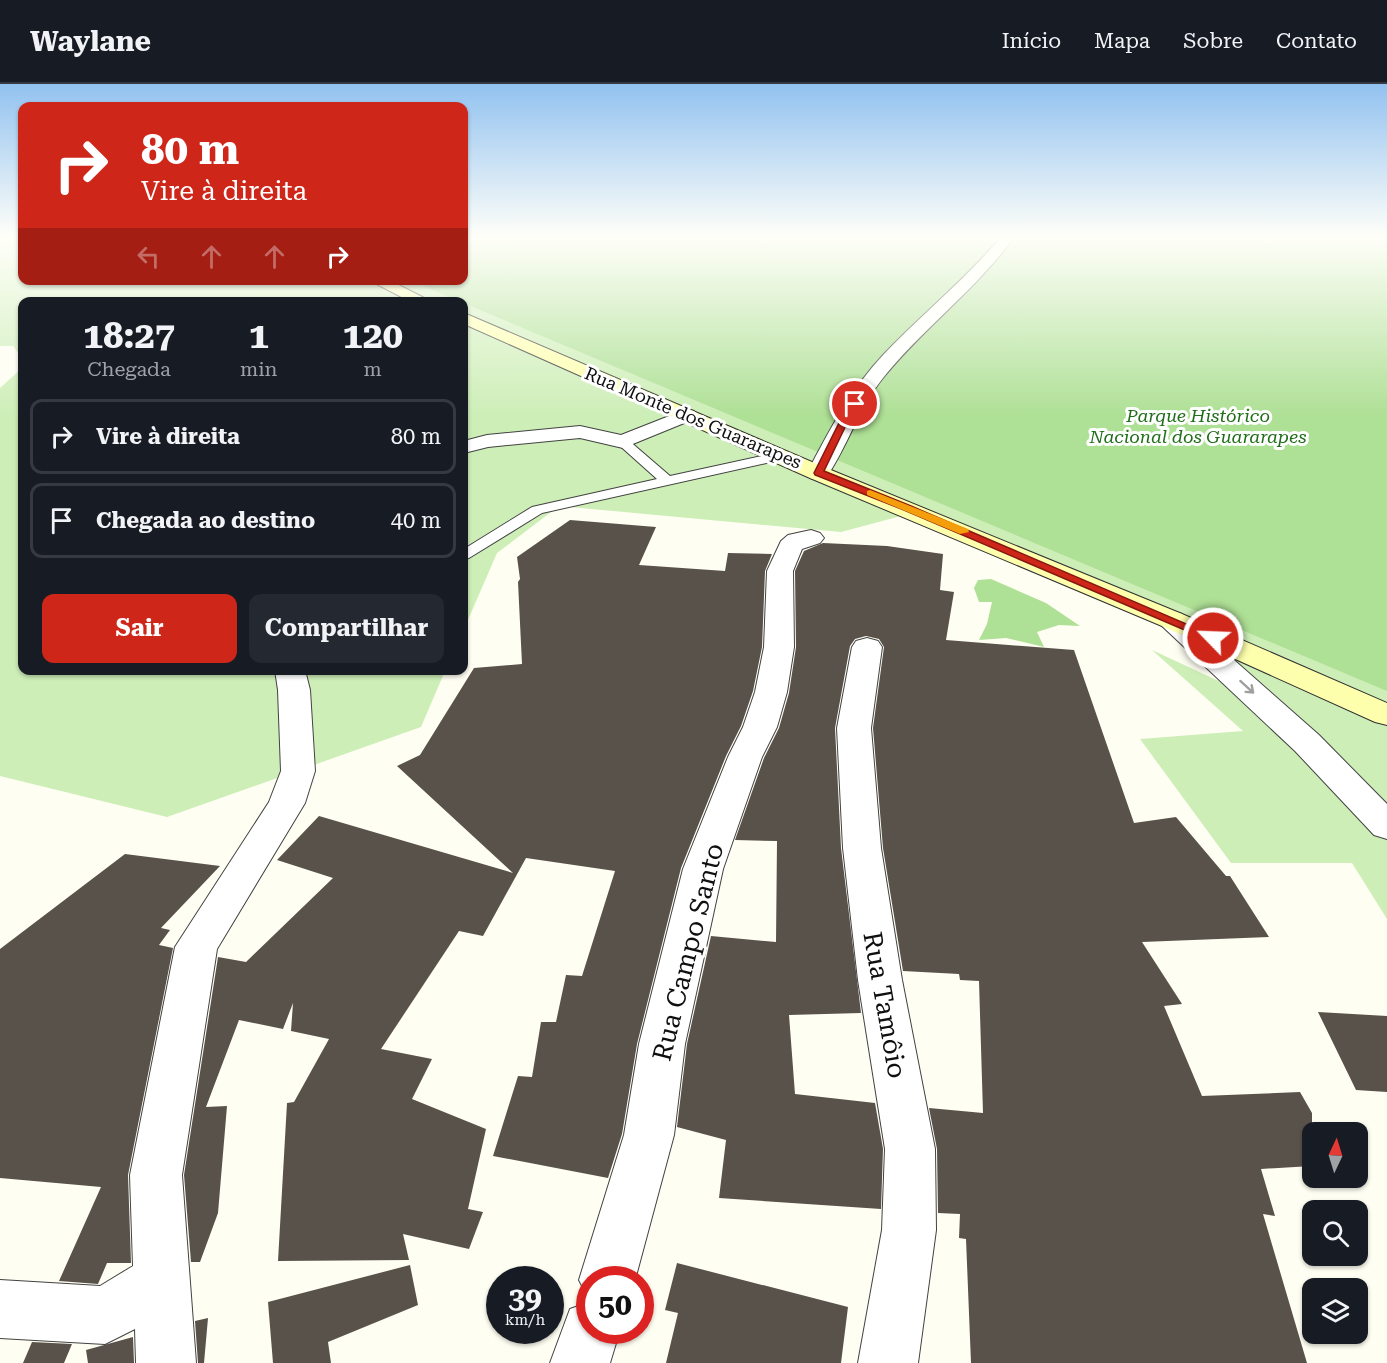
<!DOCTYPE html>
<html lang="pt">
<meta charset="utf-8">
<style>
body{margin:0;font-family:"Roboto Serif",serif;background:#242831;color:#f1f3f6;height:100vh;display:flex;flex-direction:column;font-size:22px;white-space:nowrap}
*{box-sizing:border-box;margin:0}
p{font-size:20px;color:#9ea1a6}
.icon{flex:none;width:33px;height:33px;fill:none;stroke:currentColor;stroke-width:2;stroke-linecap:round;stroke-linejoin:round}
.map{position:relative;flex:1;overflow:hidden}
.drawer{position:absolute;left:18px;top:213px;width:450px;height:378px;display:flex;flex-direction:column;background:#171b24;border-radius:12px;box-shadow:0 2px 4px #0004}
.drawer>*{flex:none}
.top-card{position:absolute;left:18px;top:18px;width:450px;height:183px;border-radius:12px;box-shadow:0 2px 4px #0004;background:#ce2619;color:#fff;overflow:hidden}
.needle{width:39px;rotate:4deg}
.tools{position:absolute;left:1302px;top:1038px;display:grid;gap:12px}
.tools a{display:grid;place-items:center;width:66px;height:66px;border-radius:12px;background:#171b24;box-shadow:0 2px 4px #0004;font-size:30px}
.speed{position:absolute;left:486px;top:1182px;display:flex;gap:12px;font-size:30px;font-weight:700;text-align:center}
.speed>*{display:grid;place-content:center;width:78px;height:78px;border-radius:50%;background:#171b24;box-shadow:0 2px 4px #0004;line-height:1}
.speed small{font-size:15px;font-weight:400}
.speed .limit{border:9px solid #d22;background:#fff;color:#111}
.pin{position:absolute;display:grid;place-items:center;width:51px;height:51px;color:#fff;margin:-26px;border:3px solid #fff;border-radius:50%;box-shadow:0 2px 6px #0007}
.me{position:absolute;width:66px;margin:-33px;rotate:294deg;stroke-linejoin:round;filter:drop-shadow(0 0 4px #0008)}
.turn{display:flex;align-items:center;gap:21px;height:126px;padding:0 24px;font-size:27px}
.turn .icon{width:78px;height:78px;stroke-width:2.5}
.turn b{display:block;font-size:42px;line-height:51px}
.lanes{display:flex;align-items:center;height:57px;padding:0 24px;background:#0003;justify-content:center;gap:30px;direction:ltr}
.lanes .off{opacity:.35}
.eta{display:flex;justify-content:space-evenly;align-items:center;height:102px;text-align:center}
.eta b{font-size:36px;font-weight:700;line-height:42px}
.primary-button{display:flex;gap:12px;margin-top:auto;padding:12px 24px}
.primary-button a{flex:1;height:69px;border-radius:12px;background:#ce2619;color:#fff;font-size:24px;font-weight:700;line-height:69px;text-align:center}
.primary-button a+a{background:#242831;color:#f1f3f6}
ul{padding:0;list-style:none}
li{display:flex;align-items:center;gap:18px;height:75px;margin:0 12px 9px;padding:0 12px;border:3px solid #363941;border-radius:12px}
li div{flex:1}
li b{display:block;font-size:22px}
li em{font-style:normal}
header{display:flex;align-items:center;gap:36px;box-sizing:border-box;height:84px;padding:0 30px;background:#171b24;border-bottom:2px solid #363941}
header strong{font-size:28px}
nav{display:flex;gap:33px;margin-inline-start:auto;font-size:21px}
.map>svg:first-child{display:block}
.green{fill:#cdeeb7}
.forest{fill:#aee095}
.building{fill:#59524b}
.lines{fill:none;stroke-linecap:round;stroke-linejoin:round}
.service-casing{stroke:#424242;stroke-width:2}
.minor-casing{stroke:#424242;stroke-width:2}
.tertiary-casing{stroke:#424242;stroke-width:2}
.secondary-casing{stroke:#313131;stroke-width:2}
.service{fill:#fff;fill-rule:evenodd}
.minor{fill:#fff;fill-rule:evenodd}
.tertiary{fill:#fff;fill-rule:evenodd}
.secondary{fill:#feffad;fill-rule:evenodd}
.oneway{stroke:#9f9f9f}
.route{fill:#ce2619;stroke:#861910;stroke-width:1.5}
.slow{fill:#f59e0b}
.labels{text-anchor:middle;stroke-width:6;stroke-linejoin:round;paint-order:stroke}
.far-park-label{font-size:18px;font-style:italic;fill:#206e18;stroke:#fff}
.far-street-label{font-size:18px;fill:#0f0f0f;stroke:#fff}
.near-street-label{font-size:26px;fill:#0f0f0f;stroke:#fff}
</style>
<header>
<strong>Waylane</strong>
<nav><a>Início</a><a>Mapa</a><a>Sobre</a><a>Contato</a></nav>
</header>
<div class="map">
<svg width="1387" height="1279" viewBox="0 0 1387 1279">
<rect width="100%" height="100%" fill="#fffef2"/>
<path class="green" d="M0 153H22V196H464V153H1387V835L1352 779H1231L1140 655 1243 647 1152 566 1264 618 1172 536 912 429 841 448 559 422 497 469 464 545V218H22V274L13 262H0Z
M22 284V586L445 587 421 643 167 733 0 692V304Z"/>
<path class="forest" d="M464 153H1387V607L411 197 464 196Z
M991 495 1046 519 1080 542 1059 541 1037 548 1044 563 1006 554 979 556 987 540 992 518H979L974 504 978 496Z"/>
<path class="building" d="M570 436 656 443 639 481 725 487 728 469 772 470 765 487 762 563 753 607 741 642 726 672 681 784 637 960 622 1050 608 1094 493 1072 518 992 532 993 541 938H556L566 891 582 892 615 787 526 774 483 852 459 847 381 965 432 975 412 1015 486 1045 468 1125 483 1128 469 1165 403 1150 409 1176 278 1177 287 1019 294 1018 329 955 291 947 293 919 283 945 239 936 206 1023 227 1022 218 1129 200 1178H191L184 1091 218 873 246 878 333 794 277 776 319 732 513 789 397 682 420 671 474 584 522 580 518 498 520 495 517 473Z
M823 459 887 462 943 470 940 506 954 508 946 556 1074 566 1134 739 1176 733 1226 792H1230L1269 853 1142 858 1182 920 1164 922 1202 1012 1300 1008 1312 1029V1082L1261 1085 1275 1132 1263 1130 1307 1279H971L966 1155 959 1154 960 1130 938 1129 937 1065 929 1024 983 1029 979 897 960 896 959 890 903 887 883 764 873 644 884 563 879 555 866 552 855 555 850 562 835 644 841 764 861 929 789 931 795 1010 875 1019 883 1065 881 1125 719 1114 726 1056 677 1043 687 960 711 852 776 858 777 757 735 756 764 674 779 644 789 609 796 563 795 487 804 467Z
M125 770 220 782 161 844 170 846 159 861 173 864 128 1091 131 1179H107L98 1200 59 1197 101 1103 0 1094V865Z
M1318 928 1387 932V1008L1356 1006Z
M677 1179 848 1223 841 1279H666L678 1229 665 1226Z
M410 1181 418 1221 328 1258 331 1279H273L268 1218Z
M208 1234 204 1279H198L195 1237Z
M133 1253 134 1279H88L86 1266Z
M32 1258 72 1260 64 1279H23Z"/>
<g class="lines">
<defs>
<path id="service" d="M623 354 627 355 670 392 780 368 786 372 780 376 542 429 469 474 464 475V465L532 423 657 395 619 361 617 358Z"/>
<path id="minor" d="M1001 153H1014C976 206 923 244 883 294 858 325 848 362 826 394L818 396 810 394 807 389C829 347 851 305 884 270 922 230 965 196 1001 153Z
M687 325 694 327 697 331 694 335 623 364 580 354 488 363 464 369V357L487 351 580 342 621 351Z
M811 446 820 449 824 454 820 459 802 465 793 487 794 563 787 608 777 643 762 673 723 785 685 960 674 1051 635 1196H590V1217L579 1196 624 1051 639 960 683 785 728 673 743 643 755 608 764 563 767 487 781 457 788 451Z
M867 554 878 557 882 563 871 644 881 764 902 896 935 1065 936 1146 918 1279H858L882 1146 885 1065 858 896 843 764 837 644 852 563 856 557Z
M275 586H305L310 606 315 687 305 719 217 865 182 1091 196 1279H136L135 1245 105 1260 0 1254V1196L100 1202 133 1182 130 1091 175 863 269 718 281 687 278 606Z
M590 1218V1246H620L610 1279H550L570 1225Z"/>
<path id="tertiary" d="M1172 527 1182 530 1319 651 1387 720V755L1374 751 1295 667 1162 542 1158 536 1162 530Z"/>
<path id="secondary" d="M369 196H389L432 218H411Z
M464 229 826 384 1182 530 1387 619V641L1375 638 1162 542 810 394 464 240Z"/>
</defs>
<use href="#service" class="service-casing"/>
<use href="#minor" class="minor-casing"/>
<use href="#tertiary" class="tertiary-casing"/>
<use href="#secondary" class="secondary-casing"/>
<use href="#service" class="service"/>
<use href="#minor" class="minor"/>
<use href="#tertiary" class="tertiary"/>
<use href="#secondary" class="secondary"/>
</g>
<defs><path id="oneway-shaft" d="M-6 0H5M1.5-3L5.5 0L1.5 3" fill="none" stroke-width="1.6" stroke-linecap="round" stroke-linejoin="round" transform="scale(1.5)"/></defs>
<use class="oneway" href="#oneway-shaft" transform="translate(1247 603) rotate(42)"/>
<linearGradient id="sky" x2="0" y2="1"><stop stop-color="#92c2f0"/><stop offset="0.46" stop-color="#fffff9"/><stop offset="1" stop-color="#fffff9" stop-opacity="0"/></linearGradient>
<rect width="1387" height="333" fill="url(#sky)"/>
<path class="route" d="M853 318 860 320 850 333 824 387 911 422 1219 554 1213 557 1208 556 904 426 815 391 814 389 842 333Z"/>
<path class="slow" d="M870 406 968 445 969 448 960 450 867 411V407Z"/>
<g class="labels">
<g class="far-park-label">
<text x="1198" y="338">Parque Histórico<tspan x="1198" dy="21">Nacional dos Guararapes</tspan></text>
</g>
<g class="far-street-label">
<text transform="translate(693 334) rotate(23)" y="6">Rua Monte dos Guararapes</text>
</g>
<g class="near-street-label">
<text transform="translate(688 868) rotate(-76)" y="9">Rua Campo Santo</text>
<text transform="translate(885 921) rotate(80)" y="9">Rua Tamôio</text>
</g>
</g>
</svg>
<div class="tools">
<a><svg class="needle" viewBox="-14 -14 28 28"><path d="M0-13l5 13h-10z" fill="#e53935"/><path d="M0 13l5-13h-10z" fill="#9ea1a6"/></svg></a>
<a><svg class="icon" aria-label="search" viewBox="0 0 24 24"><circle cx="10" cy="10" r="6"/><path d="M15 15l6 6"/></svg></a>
<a><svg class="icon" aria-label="layers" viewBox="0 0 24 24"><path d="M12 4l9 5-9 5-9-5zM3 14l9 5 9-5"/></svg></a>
</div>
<div class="speed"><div>39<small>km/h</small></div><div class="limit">50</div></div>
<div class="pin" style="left:855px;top:320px;background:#d93025"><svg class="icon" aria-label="arrive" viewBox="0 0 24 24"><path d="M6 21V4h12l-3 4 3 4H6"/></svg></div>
<svg class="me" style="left:1213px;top:554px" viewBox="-20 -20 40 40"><circle r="17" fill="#ce2619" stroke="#fff" stroke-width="3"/><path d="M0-11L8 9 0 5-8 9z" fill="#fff"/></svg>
<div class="top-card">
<div class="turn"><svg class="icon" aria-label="right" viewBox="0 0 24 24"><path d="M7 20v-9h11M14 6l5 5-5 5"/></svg><div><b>80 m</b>Vire à direita</div></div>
<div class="lanes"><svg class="icon off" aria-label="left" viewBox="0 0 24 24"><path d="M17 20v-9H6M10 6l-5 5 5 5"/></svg><svg class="icon off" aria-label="ahead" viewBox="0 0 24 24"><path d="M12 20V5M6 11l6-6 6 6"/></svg><svg class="icon off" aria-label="ahead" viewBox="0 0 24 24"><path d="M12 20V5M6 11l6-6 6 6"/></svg><svg class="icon" aria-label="right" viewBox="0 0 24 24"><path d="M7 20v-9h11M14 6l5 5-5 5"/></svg></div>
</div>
<section class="drawer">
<div class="eta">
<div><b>18:27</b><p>Chegada</p></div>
<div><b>1</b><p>min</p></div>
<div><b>120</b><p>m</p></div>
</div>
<ul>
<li><svg class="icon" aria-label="right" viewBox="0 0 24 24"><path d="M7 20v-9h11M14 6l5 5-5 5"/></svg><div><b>Vire à direita</b></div><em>80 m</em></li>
<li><svg class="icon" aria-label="arrive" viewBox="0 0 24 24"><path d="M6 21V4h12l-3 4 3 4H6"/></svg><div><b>Chegada ao destino</b></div><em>40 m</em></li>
</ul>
<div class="primary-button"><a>Sair</a><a>Compartilhar</a></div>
</section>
</div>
